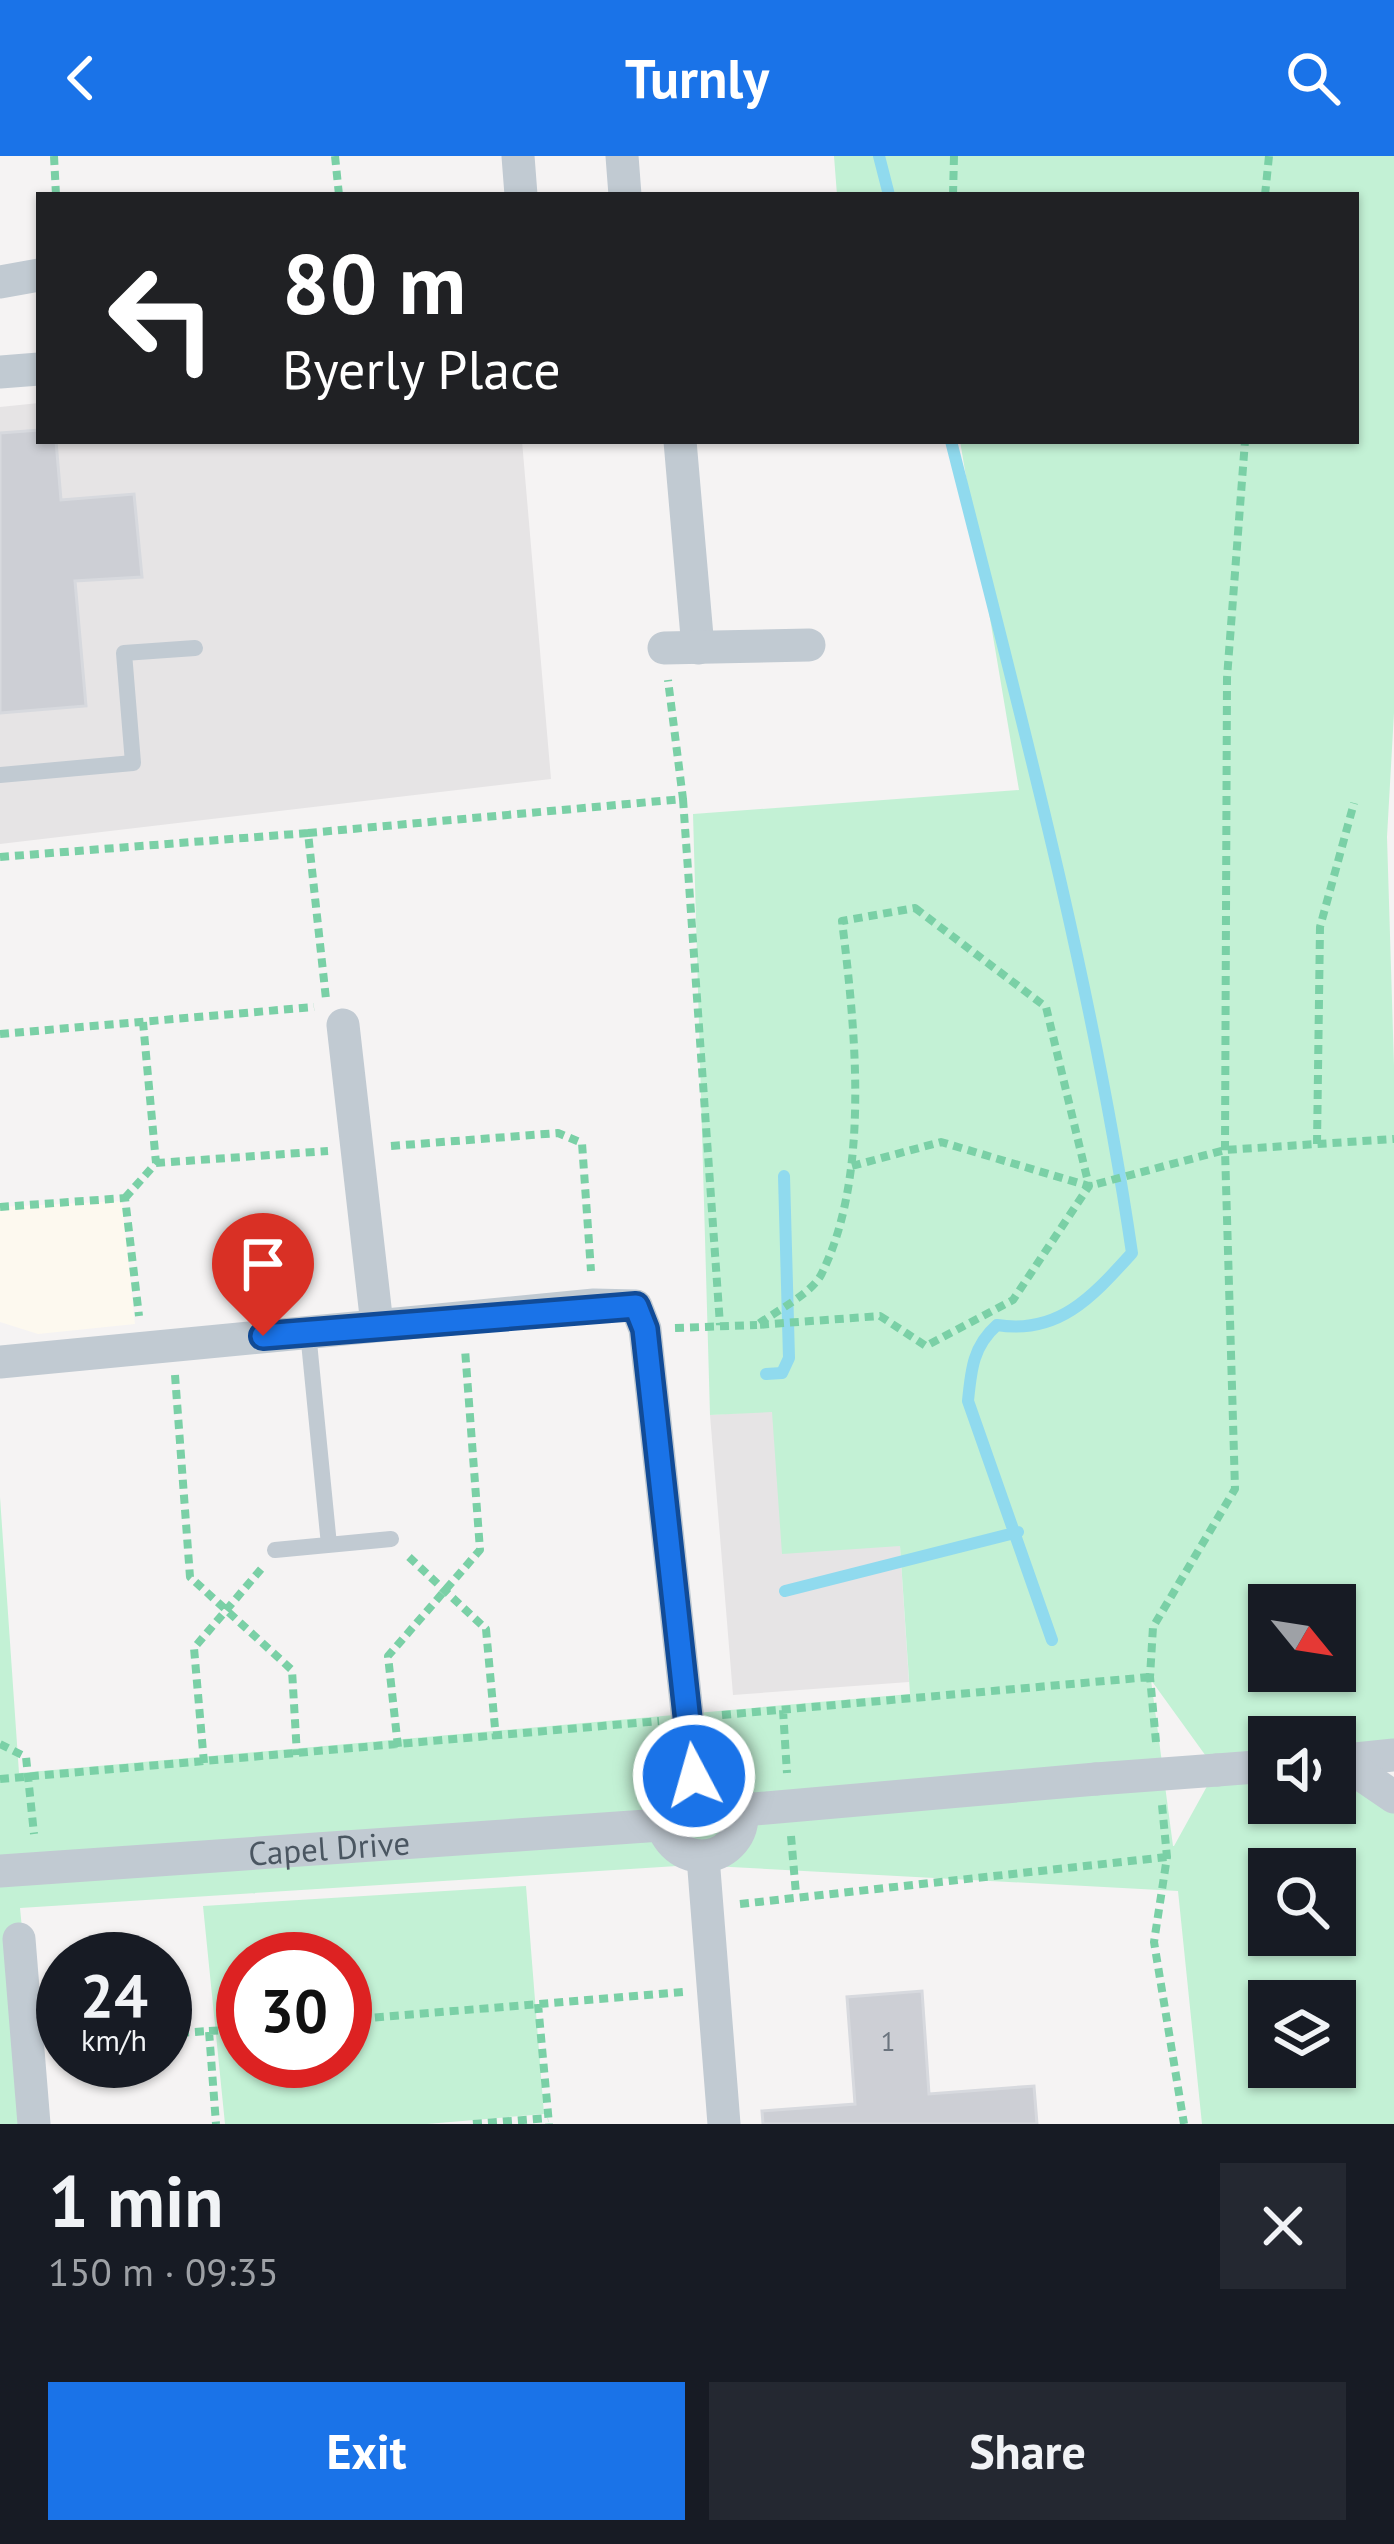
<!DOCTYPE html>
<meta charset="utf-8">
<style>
body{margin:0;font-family:"PT Sans",sans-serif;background:#242831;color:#f1f3f6;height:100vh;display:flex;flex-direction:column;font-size:45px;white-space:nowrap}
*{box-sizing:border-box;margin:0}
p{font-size:39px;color:#9ea1a6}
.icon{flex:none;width:66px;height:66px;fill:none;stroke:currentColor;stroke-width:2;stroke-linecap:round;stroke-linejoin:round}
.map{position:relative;height:1968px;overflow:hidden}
.drawer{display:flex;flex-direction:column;background:#171b24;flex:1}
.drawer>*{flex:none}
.guide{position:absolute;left:36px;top:36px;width:1323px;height:252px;border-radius:0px;box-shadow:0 3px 9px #0004;background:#202124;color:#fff;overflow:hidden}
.needle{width:78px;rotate:120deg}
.buttons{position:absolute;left:1248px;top:1428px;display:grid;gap:24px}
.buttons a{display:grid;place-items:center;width:108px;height:108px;border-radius:0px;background:#171b24;box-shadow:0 3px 9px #0004;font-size:60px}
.speed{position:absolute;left:36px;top:1776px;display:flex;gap:24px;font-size:60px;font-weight:700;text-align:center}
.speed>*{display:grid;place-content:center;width:156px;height:156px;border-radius:50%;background:#171b24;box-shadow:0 3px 9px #0004;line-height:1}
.speed small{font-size:30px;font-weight:400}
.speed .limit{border:18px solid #d22;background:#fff;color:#111}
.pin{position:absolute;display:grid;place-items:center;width:102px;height:102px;color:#fff;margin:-123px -51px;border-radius:50% 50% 50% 0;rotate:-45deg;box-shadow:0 0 12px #0007}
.pin .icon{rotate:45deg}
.me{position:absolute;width:132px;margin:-66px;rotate:354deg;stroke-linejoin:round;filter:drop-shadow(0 0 9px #0008)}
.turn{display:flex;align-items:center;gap:42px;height:252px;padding:0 48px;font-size:54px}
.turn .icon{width:156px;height:156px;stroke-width:2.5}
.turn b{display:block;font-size:84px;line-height:102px}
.round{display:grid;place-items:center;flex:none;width:126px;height:126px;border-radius:0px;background:#242831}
.summary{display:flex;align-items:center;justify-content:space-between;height:204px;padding:0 48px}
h1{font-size:72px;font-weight:700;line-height:90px}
.primary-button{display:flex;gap:24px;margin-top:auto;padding:24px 48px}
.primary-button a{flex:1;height:138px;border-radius:0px;background:#1a73e8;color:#fff;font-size:48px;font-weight:700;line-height:138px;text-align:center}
.primary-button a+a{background:#242831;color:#f1f3f6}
header{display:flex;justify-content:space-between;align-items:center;height:156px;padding:0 48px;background:#1a73e8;color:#fff;font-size:54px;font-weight:700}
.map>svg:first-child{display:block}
.commercial{fill:#fdf9ef}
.education{fill:#e6e4e5}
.green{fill:#c3f1d5;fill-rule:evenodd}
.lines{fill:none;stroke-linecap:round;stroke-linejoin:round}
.stream{stroke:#90daee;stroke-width:12}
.building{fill:#cdcfd5;stroke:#d7d9de;stroke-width:3}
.path{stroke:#7ad0a6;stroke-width:8;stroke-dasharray:9 6;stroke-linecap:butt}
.service{stroke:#c1cad2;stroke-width:16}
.minor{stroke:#c1cad2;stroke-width:33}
.minor-bridge{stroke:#c1cad2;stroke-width:33}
.route-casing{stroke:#114b97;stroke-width:30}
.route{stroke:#1a73e8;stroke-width:21}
.labels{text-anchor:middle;stroke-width:9;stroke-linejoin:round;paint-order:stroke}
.number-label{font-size:27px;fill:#6b747e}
.street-label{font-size:33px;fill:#4a5661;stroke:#fff}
</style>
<header><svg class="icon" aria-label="back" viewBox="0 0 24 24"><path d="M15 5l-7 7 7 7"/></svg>Turnly<svg class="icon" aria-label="search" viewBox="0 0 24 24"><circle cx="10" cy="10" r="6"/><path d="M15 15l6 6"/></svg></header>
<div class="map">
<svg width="1394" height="1968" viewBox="0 0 1394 1968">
<rect width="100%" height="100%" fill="#f5f3f3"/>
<path class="commercial" d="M122 1045 135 1168 38 1178 0 1166V1051Z"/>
<path class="education" d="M39 247V285H522L551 623 0 688V251Z
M772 1255 900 1390 909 1526 733 1539 710 1259Z"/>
<path class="green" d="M834 0H1394V557L1387 681 1394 910V1599L1344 1605 1394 1641V1968H1202L1178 1735 693 1709 20 1752 41 1968H0V1341L19 1617 910 1538 900 1390 782 1398 772 1256 710 1259 693 658 1019 634 960 285H1356V39H837ZM1269 1449H1335V1515H1269ZM1151 1524 1216 1614 1174 1690H1173ZM1269 1581H1335V1647H1269ZM1269 1713H1335V1779H1269ZM1269 1845H1335V1911H1269Z
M526 1730 544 1958 427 1968H225L203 1750ZM243 1803H345V1905H243Z"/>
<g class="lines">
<path class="stream" d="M879 0 889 39
M951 285C1019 553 1092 823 1132 1097 1093 1140 1059 1179 997 1169 973 1190 971 1214 968 1245L1052 1484
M766 1218 782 1217 789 1202 784 1020
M785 1435 1018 1376"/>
</g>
<path class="building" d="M39 274V285H56L61 344 134 338 142 421 75 425 86 550 0 557V277Z
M922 1835 929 1938 1034 1930 1037 1968H763L762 1955 855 1948 847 1841Z"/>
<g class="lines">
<path class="path" d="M54 0 56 39
M335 0 339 39
M953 39 954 0
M1265 39 1269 0
M683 643 720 1169
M308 677 683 643 668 524
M0 701 308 677 326 843
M915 752 1046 851 1089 1030 1013 1144 926 1190 880 1160 757 1169C776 1155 813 1137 822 1117 871 1017 855 871 842 765Z
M0 878 314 851
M1317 988 1320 771 1354 647
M391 990 558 977 582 987 591 1115
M156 1007 328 995
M852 1010 941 986 1089 1030 1225 994 1394 983
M125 1042 156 1007 143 866
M0 1051 125 1042 139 1160
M675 1172 757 1169
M175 1219 190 1421 292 1514 297 1599
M409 1401 486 1473 496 1583
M783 1554 787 1617
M722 1559 1150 1521
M1156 1586 1150 1521 1153 1471 1235 1333 1225 994 1227 522 1245 285
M0 1588 26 1601 34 1678
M398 1591 388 1500 480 1394 465 1193
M204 1607 194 1492 262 1412
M0 1623 659 1565
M1162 1649 1167 1701 1154 1786 1184 1968
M791 1680 796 1738
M740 1748 1167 1701
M538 1848 549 1968
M345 1864 684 1836
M209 1875 243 1873
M165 1878 209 1875 216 1968
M473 1968 548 1962"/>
<path class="service" d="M0 619 133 607 124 497 195 492
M308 1176 329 1389
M275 1394 391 1383"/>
<g class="minor">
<path d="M518 0 521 39"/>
<path d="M622 0 625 39"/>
<path d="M0 126 39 119"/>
<path d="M0 216 39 213"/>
<path d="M680 285 698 492"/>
<path d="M664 492 809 489"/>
<path d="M343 869 377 1169"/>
<path d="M0 1206 594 1149 636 1150 645 1173 694 1620"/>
<path d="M1336 1605 1394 1599"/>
<path d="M1341 1605 1394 1641"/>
<path d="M1217 1614 1269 1610"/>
<circle cx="702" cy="1660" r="40"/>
<path d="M743 1654 1096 1623"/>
<path d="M703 1701 724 1968"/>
<path id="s1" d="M0 1715 661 1669"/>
<path d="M19 1783 34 1968"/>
</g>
<path class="minor-bridge" d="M1096 1623 1217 1614"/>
</g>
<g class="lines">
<defs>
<path id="route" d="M263 1180 636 1150 645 1173 694 1620"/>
</defs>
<use href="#route" class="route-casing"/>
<use href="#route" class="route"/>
</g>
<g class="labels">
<g class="number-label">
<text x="888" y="1895">1</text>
</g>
<g class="street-label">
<text dy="12" stroke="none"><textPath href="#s1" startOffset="330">Capel Drive</textPath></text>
</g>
</g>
</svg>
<div class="buttons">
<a><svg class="needle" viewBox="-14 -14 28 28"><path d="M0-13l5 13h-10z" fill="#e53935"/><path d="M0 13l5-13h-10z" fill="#9ea1a6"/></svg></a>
<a><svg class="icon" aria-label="sound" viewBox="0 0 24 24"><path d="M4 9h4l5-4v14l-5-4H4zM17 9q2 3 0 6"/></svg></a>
<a><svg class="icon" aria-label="search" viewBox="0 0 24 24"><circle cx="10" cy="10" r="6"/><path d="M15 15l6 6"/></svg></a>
<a><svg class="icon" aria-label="layers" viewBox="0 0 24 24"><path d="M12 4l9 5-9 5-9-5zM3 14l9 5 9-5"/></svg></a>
</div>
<div class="speed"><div>24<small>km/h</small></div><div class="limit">30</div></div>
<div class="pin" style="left:263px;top:1180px;background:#d93025"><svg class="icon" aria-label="arrive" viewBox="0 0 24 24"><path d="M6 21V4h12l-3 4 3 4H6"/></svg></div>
<svg class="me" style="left:694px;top:1620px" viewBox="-20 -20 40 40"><circle r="17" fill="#1a73e8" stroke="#fff" stroke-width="3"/><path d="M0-11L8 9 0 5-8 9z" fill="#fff"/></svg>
<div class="guide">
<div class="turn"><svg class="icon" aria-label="left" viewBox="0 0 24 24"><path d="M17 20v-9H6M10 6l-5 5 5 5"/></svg><div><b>80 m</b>Byerly Place</div></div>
</div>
</div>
<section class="drawer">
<div class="summary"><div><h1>1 min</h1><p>150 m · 09:35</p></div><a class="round"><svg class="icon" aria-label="close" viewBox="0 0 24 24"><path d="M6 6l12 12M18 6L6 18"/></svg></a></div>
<div class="primary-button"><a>Exit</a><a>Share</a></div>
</section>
